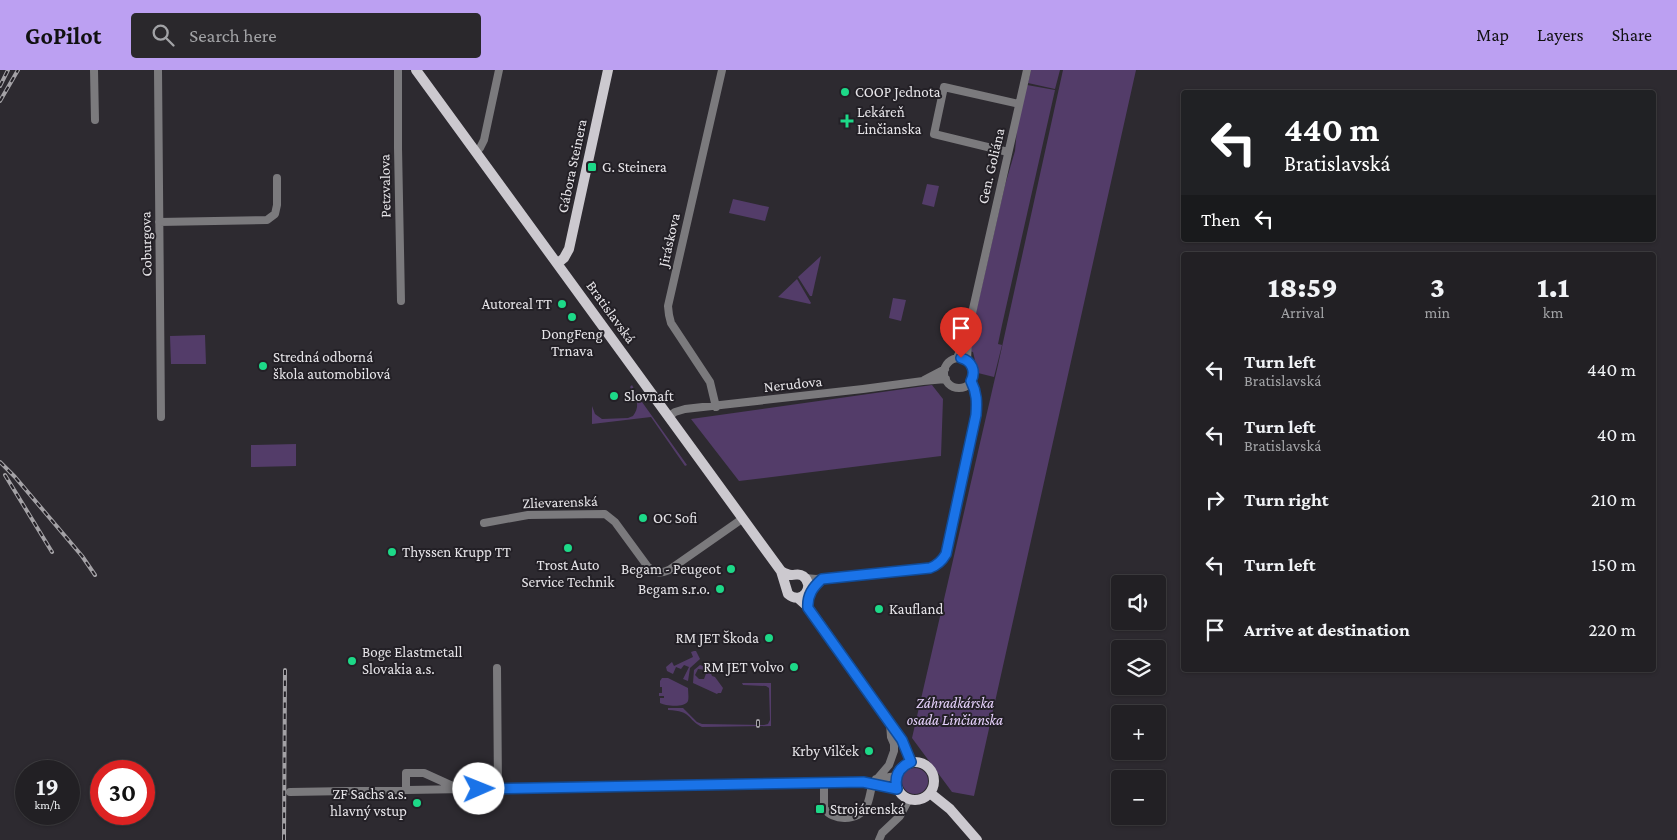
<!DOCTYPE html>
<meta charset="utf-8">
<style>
body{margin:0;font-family:"Crimson Pro",serif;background:#2a282c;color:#f1f3f6;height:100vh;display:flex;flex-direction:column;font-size:19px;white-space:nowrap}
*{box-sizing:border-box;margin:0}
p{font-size:16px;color:#a2a3a6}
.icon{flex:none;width:28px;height:28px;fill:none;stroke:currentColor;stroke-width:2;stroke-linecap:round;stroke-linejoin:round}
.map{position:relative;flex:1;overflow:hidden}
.sheet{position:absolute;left:1181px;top:182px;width:475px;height:420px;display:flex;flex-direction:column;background:#222024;border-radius:5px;box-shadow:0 1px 4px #0004,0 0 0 1px #3f3e41}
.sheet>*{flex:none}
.banner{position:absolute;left:1181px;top:20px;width:475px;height:152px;border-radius:5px;box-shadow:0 1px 4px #0004,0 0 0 1px #3f3e41;background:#202124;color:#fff;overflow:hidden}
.fabs{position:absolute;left:1111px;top:505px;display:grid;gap:10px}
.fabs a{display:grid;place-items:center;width:55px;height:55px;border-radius:5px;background:#222024;box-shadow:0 1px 4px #0004,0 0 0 1px #3f3e41;font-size:25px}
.speed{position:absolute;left:15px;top:690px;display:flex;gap:10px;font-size:25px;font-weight:700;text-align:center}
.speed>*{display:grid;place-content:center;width:65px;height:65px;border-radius:50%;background:#222024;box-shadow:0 1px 4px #0004,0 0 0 1px #3f3e41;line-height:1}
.speed small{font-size:12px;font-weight:400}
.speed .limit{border:8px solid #d22;background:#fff;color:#111}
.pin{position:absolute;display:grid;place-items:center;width:42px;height:42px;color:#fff;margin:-51px -21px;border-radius:50% 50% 50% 0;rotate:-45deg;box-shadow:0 0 5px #0007}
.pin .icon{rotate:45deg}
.me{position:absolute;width:55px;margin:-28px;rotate:89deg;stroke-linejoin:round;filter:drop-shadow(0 0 4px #0008)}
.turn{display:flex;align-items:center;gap:18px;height:105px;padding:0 20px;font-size:22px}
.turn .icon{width:65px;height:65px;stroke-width:2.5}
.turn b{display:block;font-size:35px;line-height:42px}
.then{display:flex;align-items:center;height:48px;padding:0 20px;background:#0003;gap:10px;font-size:19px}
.eta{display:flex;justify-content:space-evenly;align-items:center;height:85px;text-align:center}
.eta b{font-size:30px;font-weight:800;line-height:35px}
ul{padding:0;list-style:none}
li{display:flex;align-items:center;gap:15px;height:65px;padding:0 20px}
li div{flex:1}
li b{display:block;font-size:19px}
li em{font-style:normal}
header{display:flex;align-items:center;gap:30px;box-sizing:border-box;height:70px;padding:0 25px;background:#bca0f2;color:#111}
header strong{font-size:24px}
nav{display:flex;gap:28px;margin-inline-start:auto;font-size:18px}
.search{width:350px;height:45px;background:#2a282c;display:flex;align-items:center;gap:12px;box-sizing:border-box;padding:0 18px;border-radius:5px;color:#a2a3a6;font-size:19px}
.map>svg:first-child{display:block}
.green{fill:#533c69}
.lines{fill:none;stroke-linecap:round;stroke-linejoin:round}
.minor{stroke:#7b7a7d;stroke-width:8}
.major{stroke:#ccc9cf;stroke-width:10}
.rail-casing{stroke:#a4a2a6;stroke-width:4}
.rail{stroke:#232026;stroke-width:2;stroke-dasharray:5.5;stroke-linecap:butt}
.route-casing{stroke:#114b97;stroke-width:12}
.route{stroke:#1a73e8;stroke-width:9}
.poi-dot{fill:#1dd988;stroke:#232026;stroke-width:2}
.labels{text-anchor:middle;stroke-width:4;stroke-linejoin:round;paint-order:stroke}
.poi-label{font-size:15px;fill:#e7e5e9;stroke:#232026;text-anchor:start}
.street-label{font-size:15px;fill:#e7e5e9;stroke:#232026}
.park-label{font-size:15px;font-style:italic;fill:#e7d2fd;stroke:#232026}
</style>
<header>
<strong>GoPilot</strong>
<div class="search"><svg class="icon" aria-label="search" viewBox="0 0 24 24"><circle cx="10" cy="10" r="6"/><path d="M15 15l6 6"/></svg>Search here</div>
<nav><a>Map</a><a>Layers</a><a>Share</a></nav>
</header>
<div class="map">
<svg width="1677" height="770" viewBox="0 0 1677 770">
<rect width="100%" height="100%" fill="#2d2a30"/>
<path class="green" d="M1031 0H1060L1055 19 1028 13Z
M1063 0H1136L974 726 952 722 912 668 998 295Z
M1027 15 1055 20 1002 255 998 274 1002 275 994 307 978 303 973 282 969 281 971 264 1005 115 1015 81 1017 59Z
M927 114 939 116 934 137 922 134Z
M733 129 769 137 765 151 729 143Z
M821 186 812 226H810L798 207Z
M797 209 811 233 810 234 778 227Z
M893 228 906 230 901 251 889 248Z
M205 265 206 294H171L170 266Z
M632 315 637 325 687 395 685 396 651 347 592 354V336L595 344 602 349 628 348 633 346C641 335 636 327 630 317Z
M932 315 943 329 941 386 739 411 691 349Z
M296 374V396L251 397V375Z
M694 581H696L700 589 690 598 688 611 683 609 689 597 684 595 681 599 676 597 673 604 667 601 666 597 672 592 674 596 693 587 691 582Z
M700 595 708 598 706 600 698 599 695 605 699 609H704L707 601 709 599 712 606 715 607 723 618 721 623H718L717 624 693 613 694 600Z
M662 608H668L688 618C688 622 689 627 688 631 685 638 665 636 660 633V628H664V626H659V623H662V617H660V611Z
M742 613H771V656L702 657C686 649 693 641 668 640V638H683L697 652 702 654 764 655 768 654 770 650 769 618 766 616 743 615Z
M902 711a13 13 0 1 1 26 0a13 13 0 1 1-26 0Z"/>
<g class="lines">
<path class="minor" d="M94 0 95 50
M158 0 161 347
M398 0V78L401 231
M476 81 480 78 484 70 499 0
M1008 82 934 64 944 17 1019 34
M159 152 267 150 275 144 277 135V108
M957 288 968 261 1027 0
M944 303a15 15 0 1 1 30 0a15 15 0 1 1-30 0Z
M967 291 968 268
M924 310 945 299
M716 337 710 312 671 253 669 245 668 236 722 0
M668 347 675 342 685 339 863 319 923 311 946 309
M484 453 528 445 605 444 615 452 648 497C656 503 660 504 669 500L742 449
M805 508 816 509 930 498C938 495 942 491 946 484L976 345C977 332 977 323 971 311
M808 538C807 525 813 517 822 509
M497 598 498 719
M876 709 897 706
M877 709 889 695 894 681V674L891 667 890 653
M824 713V738C833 752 857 751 866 737 870 730 870 721 873 713
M406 720V703H424L457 718
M290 722 863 712 897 719
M879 770 882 763 900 746 909 729"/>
<path class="major" d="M416 0 781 501 788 524C802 536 816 516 803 506 799 503 796 505 792 505 788 505 784 503 781 501
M558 193 564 188 569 179 608 0
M798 528 807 536 902 670 911 692
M896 711a19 19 0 1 1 38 0a19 19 0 1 1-38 0Z
M930 723 950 739 977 770"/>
<defs>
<path id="rail" d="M0 16 8 0
M0 31 18 0
M0 392 15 407 82 486 95 505
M5 405 52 482
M758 656V651
M284 770 285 600"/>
</defs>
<use href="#rail" class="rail-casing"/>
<use href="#rail" class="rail"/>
</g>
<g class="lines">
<defs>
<path id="route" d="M479 719 863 712 897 719C894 706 899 697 911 692L902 670 808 538C807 525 813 517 822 509L930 498C938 495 942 491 946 484L976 345C977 332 977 323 971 311 976 301 972 291 961 288"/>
</defs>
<use href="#route" class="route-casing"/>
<use href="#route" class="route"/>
</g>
<g class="poi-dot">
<circle cx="845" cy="22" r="5"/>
<path d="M844.5 43.5h5v5h5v5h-5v5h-5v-5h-5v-5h5z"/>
<rect x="587" y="92" width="10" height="10" rx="2.5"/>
<circle cx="562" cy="234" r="5"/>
<circle cx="572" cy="247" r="5"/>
<circle cx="263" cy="296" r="5"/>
<circle cx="614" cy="326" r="5"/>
<circle cx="643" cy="448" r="5"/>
<circle cx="568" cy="478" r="5"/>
<circle cx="392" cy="482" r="5"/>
<circle cx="731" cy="499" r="5"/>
<circle cx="720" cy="519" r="5"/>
<circle cx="879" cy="539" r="5"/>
<circle cx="769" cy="568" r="5"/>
<circle cx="352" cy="591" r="5"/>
<circle cx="794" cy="597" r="5"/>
<circle cx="869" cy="681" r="5"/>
<circle cx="417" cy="733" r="5"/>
<rect x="815" y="734" width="10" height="10" rx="2.5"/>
</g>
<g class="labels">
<g class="poi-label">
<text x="855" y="27">COOP Jednota</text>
<text x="857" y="47">Lekáreň<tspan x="857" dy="17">Linčianska</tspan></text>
<text x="602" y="102">G. Steinera</text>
<text x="552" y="239" text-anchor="end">Autoreal TT</text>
<text x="572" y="269" text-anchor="middle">DongFeng<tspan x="572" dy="17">Trnava</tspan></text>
<text x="273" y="292">Stredná odborná<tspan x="273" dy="17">škola automobilová</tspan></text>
<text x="624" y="331">Slovnaft</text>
<text x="653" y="453">OC Sofi</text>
<text x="402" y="487">Thyssen Krupp TT</text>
<text x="568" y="500" text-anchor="middle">Trost Auto<tspan x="568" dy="17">Service Technik</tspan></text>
<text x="721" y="504" text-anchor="end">Begam - Peugeot</text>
<text x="710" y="524" text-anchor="end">Begam s.r.o.</text>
<text x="889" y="544">Kaufland</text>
<text x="759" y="573" text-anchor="end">RM JET Škoda</text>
<text x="362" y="587">Boge Elastmetall<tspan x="362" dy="17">Slovakia a.s.</tspan></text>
<text x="784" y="602" text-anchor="end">RM JET Volvo</text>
<text x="859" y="686" text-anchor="end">Krby Vilček</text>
<text x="407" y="729" text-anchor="end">ZF Sachs a.s.<tspan x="407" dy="17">hlavný vstup</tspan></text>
<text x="830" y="744">Strojárenská</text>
</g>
<g class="street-label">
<text transform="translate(572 96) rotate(-78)" y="5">Gábora Steinera</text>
<text transform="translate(991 96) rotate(-77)" y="5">Gen. Goliána</text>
<text transform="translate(385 116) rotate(-91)" y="5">Petzvalova</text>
<text transform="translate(669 170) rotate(-77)" y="5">Jiráskova</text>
<text transform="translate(146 174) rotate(-91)" y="5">Coburgova</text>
<text transform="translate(611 242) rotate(54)" y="5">Bratislavská</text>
<text transform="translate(793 314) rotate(-6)" y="5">Nerudova</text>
<text transform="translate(560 432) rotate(-2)" y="5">Zlievarenská</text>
</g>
<g class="park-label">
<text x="955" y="638">Záhradkárska<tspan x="955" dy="17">osada Linčianska</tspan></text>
</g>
</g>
</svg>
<div class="fabs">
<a><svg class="icon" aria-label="sound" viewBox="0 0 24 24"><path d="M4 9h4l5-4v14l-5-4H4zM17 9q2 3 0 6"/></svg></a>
<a><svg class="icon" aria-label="layers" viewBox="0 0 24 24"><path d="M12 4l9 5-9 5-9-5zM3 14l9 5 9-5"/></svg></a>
<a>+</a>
<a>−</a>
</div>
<div class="speed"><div>19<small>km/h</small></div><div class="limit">30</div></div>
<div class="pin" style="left:961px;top:288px;background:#d93025"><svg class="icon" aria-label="arrive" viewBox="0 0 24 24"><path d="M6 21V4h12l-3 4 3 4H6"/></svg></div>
<svg class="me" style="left:479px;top:719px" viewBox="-20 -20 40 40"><circle r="19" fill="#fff"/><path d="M0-13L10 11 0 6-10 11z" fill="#1a73e8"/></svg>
<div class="banner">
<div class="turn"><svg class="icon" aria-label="left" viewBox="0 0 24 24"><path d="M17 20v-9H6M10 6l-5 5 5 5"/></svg><div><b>440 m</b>Bratislavská</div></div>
<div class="then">Then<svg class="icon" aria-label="left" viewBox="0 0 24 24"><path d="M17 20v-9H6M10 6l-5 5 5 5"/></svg></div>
</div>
<section class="sheet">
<div class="eta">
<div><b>18:59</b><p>Arrival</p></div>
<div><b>3</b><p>min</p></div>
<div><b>1.1</b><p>km</p></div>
</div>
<ul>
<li><svg class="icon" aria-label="left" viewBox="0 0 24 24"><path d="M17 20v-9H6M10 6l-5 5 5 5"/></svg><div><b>Turn left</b><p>Bratislavská</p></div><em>440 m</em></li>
<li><svg class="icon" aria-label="left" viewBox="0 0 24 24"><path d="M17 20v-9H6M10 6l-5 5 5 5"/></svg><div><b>Turn left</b><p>Bratislavská</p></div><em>40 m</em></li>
<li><svg class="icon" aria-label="right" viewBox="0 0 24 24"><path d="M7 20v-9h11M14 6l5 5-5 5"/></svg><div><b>Turn right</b></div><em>210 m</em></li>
<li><svg class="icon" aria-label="left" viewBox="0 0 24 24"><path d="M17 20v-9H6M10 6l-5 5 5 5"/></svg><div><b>Turn left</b></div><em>150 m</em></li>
<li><svg class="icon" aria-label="arrive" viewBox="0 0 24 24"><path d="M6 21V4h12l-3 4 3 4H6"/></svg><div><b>Arrive at destination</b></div><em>220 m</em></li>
</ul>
</section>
</div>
